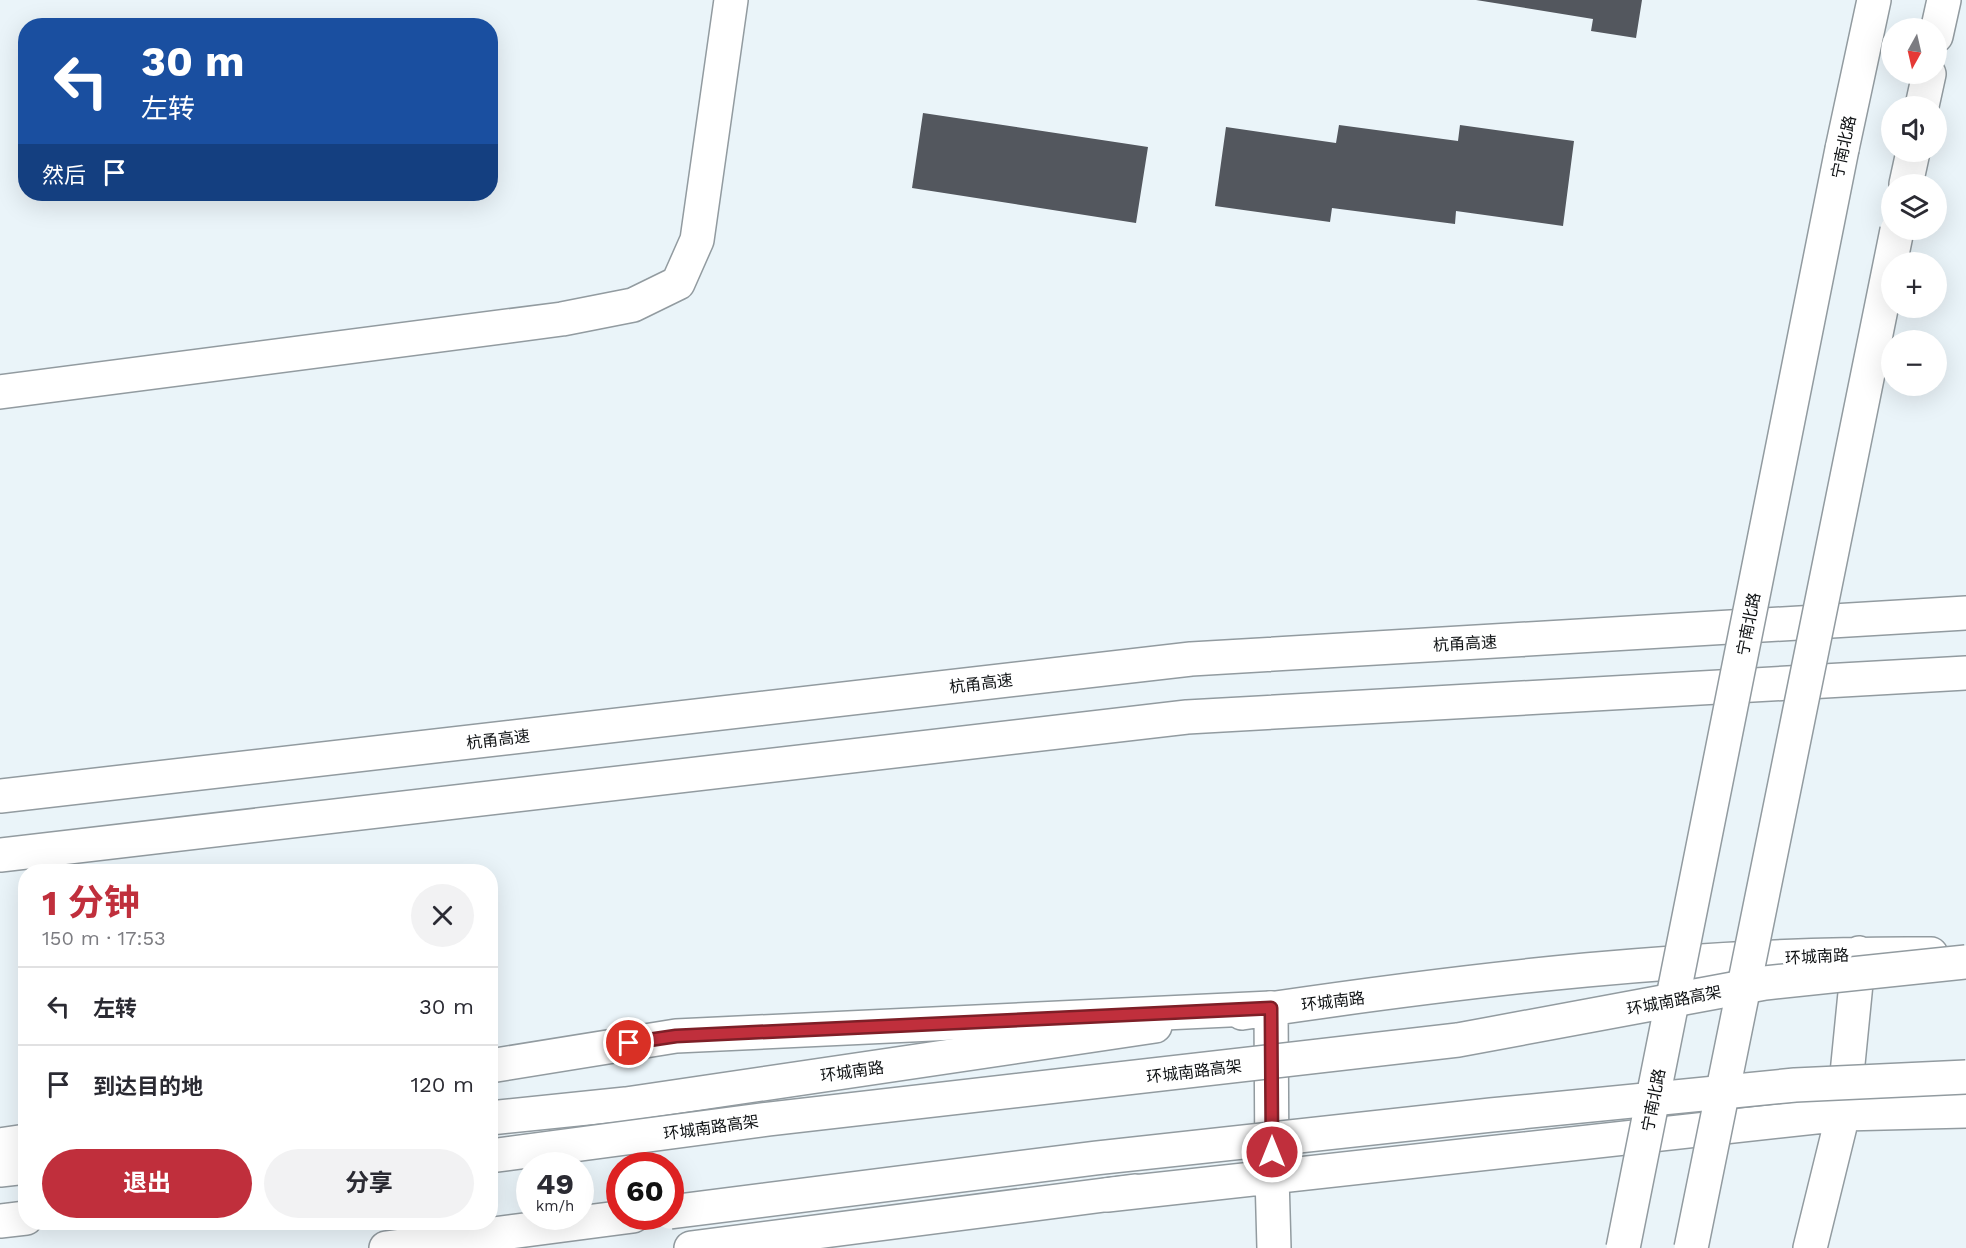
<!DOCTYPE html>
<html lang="zh">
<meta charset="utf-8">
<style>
body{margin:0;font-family:"Work Sans","Noto Sans SC",sans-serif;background:#f2f2f3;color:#2b2b33;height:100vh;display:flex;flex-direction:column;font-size:22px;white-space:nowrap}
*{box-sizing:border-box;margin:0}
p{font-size:20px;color:#7c7c81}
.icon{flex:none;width:33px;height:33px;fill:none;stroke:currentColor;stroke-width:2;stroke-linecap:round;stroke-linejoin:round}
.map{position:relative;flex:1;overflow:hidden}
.details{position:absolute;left:18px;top:864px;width:480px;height:366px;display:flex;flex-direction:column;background:#fff;border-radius:24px;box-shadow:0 6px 24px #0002}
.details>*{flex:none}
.banner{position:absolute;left:18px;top:18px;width:480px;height:183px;border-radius:24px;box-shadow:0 6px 24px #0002;background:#1a4fa0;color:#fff;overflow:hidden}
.needle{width:39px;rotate:188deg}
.controls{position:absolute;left:1881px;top:18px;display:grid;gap:12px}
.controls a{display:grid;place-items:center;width:66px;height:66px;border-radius:50%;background:#fff;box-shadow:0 6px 24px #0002;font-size:30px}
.speed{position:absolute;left:516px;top:1152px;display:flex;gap:12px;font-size:30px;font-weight:700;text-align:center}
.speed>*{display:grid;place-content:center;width:78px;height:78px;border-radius:50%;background:#fff;box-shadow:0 6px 24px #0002;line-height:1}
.speed small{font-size:15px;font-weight:400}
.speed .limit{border:9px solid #d22;background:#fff;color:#111}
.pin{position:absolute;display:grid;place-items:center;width:51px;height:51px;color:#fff;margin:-26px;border:3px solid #fff;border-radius:50%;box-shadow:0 2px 6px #0007}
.me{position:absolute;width:66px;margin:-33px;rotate:0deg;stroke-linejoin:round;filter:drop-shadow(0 0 4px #0008)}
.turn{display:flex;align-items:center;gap:21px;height:126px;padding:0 24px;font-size:27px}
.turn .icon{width:78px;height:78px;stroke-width:2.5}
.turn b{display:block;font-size:42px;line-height:51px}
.then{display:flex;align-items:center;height:57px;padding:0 24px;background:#0003;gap:12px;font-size:22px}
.round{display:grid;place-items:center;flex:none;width:63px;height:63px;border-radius:32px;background:#f2f2f3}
.headline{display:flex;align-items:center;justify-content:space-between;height:102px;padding:0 24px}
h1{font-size:36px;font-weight:700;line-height:45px;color:#c02f3c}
.cta{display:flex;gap:12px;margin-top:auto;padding:12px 24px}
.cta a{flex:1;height:69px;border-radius:36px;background:#c02f3c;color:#fff;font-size:24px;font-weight:700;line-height:69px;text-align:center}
.cta a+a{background:#f2f2f3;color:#2b2b33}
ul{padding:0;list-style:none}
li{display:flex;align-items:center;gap:18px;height:78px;padding:0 24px;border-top:2px solid #e1e1e2}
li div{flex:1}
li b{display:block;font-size:22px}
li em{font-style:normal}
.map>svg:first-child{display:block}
.building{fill:#53575e}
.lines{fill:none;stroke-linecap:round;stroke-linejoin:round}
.tertiary-casing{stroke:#929ba0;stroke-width:36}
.primary-casing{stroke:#929ba0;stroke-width:36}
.trunk-casing{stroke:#929ba0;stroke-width:36}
.motorway-casing{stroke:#929ba0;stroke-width:36}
.tertiary{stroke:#fff;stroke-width:33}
.primary{stroke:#fff;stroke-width:33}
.trunk{stroke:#fff;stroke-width:33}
.motorway{stroke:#fff;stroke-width:33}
.primary-bridge-casing{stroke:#929ba0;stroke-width:36;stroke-linecap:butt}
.trunk-bridge-casing{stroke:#929ba0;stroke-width:36;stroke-linecap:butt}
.primary-bridge{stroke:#fff;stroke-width:33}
.trunk-bridge{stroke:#fff;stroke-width:33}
.route-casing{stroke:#7d1f27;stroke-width:15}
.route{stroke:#c02f3c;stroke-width:10}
.labels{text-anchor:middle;stroke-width:6;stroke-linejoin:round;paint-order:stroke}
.street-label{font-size:16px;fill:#0e1113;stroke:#fff}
</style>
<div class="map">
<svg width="1966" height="1248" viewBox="0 0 1966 1248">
<rect width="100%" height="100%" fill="#eaf4f9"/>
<path class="building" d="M1476 0H1642L1636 38 1591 31 1593 19Z
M923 113 1148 147 1136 223 912 188Z
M1339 125 1458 141 1460 125 1574 141 1563 226 1456 211 1455 224 1332 208 1330 222 1215 206 1226 127 1336 143Z"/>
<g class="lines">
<defs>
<path id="tertiary" d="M0 392 562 319 633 305 678 283 697 240 731 0"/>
<path id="primary" d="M1936 36 1944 0
M1922 106 1929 74
M1842 149 1874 0
M1906 184 1913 152
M1271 1008 1272 1176 1274 1248
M1242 1013C1470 979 1701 952 1931 954
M490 1118 626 1104 1155 1026
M0 1170 26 1167
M1107 1195 1843 1114 1966 1111
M1810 1248 1843 1114 1859 953"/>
<path id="trunk" d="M490 1066 676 1036 1271 1008
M0 1145 26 1141
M0 1221 26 1218
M386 1248 633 1216
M691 1248 1135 1191"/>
<path id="motorway" d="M0 796 1191 659 1966 613
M0 855 1187 717 1966 673"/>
</defs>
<use href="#tertiary" class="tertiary-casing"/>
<use href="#primary" class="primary-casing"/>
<use href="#trunk" class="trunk-casing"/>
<use href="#motorway" class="motorway-casing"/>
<use href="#tertiary" class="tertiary"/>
<use href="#primary" class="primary"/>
<use href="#trunk" class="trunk"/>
<use href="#motorway" class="motorway"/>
<defs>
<path id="primary-bridge" d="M1623 1248 1842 149
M1691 1248 1897 230"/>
<path id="trunk-bridge" d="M490 1156 769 1119 1458 1040 1765 983 1966 962
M670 1212 1096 1158 1491 1115 1795 1085 1966 1077"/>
</defs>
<use href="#primary-bridge" class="primary-bridge-casing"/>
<use href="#trunk-bridge" class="trunk-bridge-casing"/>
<use href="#primary-bridge" class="primary-bridge"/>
<use href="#trunk-bridge" class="trunk-bridge"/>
</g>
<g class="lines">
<defs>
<path id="route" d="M629 1043 676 1036 1271 1008 1272 1152"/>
</defs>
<use href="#route" class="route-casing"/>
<use href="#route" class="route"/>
</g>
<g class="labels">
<g class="street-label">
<text transform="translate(1843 147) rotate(-78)" y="6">宁南北路</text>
<text transform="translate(1748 624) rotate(-79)" y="6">宁南北路</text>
<text transform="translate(1465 643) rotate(-3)" y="6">杭甬高速</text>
<text transform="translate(981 683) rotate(-7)" y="6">杭甬高速</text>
<text transform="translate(498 739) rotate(-7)" y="6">杭甬高速</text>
<text transform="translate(1817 956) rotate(-3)" y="6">环城南路</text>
<text transform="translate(1674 1000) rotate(-11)" y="6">环城南路高架</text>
<text transform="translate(1333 1001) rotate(-7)" y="6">环城南路</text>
<text transform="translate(852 1071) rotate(-8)" y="6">环城南路</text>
<text transform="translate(1194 1071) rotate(-7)" y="6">环城南路高架</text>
<text transform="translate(1653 1100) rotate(-79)" y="6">宁南北路</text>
<text transform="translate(711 1127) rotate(-8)" y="6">环城南路高架</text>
</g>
</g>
</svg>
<div class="controls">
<a><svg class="needle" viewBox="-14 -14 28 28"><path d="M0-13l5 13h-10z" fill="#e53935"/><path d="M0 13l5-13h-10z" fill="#7c7c81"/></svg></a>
<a><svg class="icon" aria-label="sound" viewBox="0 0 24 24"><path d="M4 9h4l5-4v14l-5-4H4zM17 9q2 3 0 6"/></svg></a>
<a><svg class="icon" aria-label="layers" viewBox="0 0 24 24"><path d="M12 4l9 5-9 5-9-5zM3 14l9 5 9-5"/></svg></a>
<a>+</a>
<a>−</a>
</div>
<div class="speed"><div>49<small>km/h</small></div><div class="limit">60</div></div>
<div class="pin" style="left:629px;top:1043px;background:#d93025"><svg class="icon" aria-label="arrive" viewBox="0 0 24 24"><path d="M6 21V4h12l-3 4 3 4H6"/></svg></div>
<svg class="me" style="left:1272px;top:1152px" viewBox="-20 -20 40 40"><circle r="17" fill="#c02f3c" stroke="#fff" stroke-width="3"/><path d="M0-11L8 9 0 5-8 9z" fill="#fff"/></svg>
<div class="banner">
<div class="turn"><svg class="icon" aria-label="left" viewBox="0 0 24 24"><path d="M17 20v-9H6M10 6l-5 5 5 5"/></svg><div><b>30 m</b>左转</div></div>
<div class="then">然后<svg class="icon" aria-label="arrive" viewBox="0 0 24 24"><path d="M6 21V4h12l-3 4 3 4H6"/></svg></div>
</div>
<section class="details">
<div class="headline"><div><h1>1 分钟</h1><p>150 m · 17:53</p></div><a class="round"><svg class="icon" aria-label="close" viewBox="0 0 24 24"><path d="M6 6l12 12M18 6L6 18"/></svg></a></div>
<ul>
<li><svg class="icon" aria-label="left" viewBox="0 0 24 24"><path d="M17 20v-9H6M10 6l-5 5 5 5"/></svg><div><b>左转</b></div><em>30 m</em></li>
<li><svg class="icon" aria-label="arrive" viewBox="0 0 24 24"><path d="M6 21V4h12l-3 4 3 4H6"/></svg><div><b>到达目的地</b></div><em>120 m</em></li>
</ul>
<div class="cta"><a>退出</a><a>分享</a></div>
</section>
</div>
